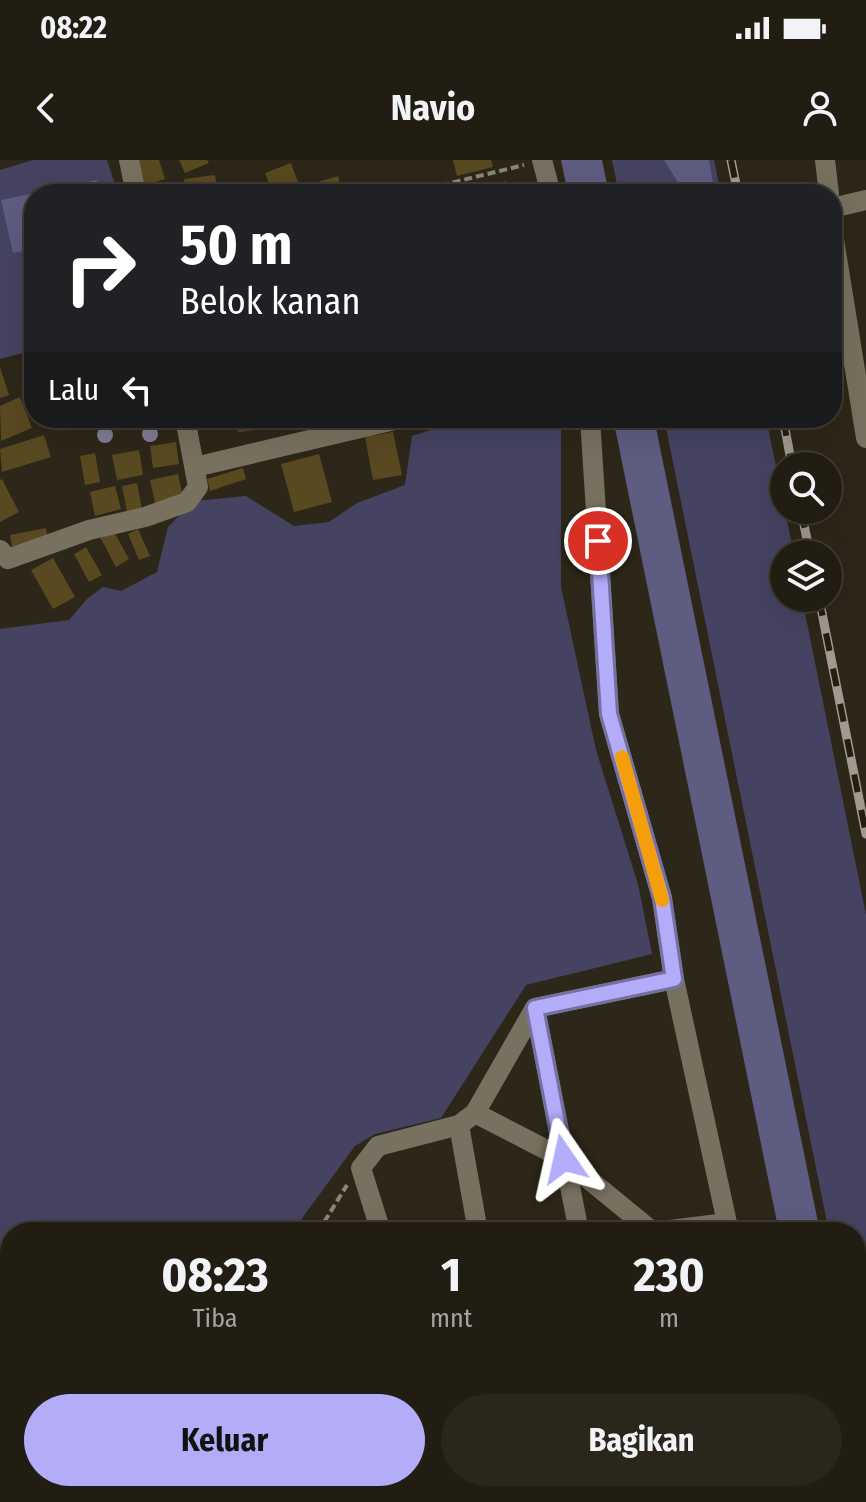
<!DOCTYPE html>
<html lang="id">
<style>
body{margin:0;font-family:"Fira Sans Condensed",sans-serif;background:#2a261c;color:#f1f3f6;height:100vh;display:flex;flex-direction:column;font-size:30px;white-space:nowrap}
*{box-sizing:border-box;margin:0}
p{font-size:26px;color:#a2a2a0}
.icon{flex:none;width:44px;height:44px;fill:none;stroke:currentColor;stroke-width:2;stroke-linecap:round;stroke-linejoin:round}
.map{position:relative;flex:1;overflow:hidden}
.drawer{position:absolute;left:0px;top:1062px;width:866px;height:280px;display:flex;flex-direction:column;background:#221d13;border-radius:32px 32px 0 0;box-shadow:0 8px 32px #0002,0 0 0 2px #3f3b33}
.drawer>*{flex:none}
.hud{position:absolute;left:24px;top:24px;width:818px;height:244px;border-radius:32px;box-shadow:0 8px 32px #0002,0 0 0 2px #3f3b33;background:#202124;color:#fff;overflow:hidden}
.buttons{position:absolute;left:770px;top:292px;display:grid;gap:16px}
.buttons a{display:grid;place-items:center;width:72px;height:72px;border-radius:50%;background:#221d13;box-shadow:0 8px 32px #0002,0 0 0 2px #3f3b33;font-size:40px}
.pin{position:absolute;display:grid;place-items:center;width:68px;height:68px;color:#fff;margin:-34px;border:4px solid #fff;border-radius:50%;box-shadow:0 2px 8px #0007}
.me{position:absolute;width:88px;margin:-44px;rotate:349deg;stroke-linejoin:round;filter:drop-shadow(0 0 6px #0008)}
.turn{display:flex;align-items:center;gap:28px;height:168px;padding:0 24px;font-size:36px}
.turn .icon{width:104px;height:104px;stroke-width:2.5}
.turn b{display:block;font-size:56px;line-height:68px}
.then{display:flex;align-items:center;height:76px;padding:0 24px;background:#0003;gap:16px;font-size:30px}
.eta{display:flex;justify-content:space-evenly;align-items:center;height:136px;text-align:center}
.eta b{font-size:48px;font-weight:700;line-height:56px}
.primary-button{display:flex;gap:16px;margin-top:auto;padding:16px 24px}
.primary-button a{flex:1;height:92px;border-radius:48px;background:#b3adf9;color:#111;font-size:32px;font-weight:700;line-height:92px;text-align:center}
.primary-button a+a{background:#2a261c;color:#f1f3f6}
.status{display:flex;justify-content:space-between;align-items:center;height:56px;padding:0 40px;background:#221d13;direction:ltr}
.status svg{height:22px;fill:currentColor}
header{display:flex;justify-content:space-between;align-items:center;height:104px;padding:0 24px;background:#221d13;font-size:36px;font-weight:700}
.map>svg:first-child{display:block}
.green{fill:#454361}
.water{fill:#5f5c82}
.building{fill:#594921}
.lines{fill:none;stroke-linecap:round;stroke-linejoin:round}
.path{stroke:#8b867a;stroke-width:4;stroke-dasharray:8 4;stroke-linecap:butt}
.minor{stroke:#78715f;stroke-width:20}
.rail-casing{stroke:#a09b90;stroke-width:9}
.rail{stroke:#241e0f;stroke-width:6;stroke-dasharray:18;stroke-linecap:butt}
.tree{fill:#817c93}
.route-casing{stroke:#7470a2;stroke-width:20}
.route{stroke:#b3adf9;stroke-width:14}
.slow{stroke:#f59e0b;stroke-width:14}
</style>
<div class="status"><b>08:22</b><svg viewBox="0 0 49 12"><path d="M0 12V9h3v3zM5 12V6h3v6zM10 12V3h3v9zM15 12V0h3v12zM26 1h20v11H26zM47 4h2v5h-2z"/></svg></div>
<header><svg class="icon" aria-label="back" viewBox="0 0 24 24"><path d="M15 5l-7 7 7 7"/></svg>Navio<svg class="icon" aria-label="person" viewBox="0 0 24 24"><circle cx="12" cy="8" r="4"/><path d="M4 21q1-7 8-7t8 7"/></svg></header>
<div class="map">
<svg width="866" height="1342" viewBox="0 0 866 1342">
<rect width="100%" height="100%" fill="#2d2719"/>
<path class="green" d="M33 0H107L118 34H34V190L0 199V10Z
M612 0H714L721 34H619Z
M449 258H561V427L596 590 638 724 652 794 526 825 441 958 375 974 355 986 292 1072H10V1332H193L197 1342H0V469L69 460 87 439 103 427 121 431 157 412 168 367 194 341 246 336 294 366 329 362 357 343 405 325 412 276 449 264Z
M664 258H766L794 394H784V438H802L866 755V1129L857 1131 864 1243 856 1204V1072H829Z
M579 1332H774L776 1342H539Z"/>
<path class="water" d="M561 0H602L609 34H568Z
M664 0H709L715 34H685Z
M97 20 100 34H34V89L13 93 1 40Z
M119 258H171V260L122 270Z
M613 258H654L820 1072H779Z
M856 1250 866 1299V1342H834L831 1332H856Z"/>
<path class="building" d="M135 0H159L165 19 143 26Z
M179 0H207L209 3 185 13Z
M453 0H491L493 7 457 16Z
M291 3 302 33 273 34 265 13Z
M215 15 218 34H186L184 19Z
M338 16 343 34H322L318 22Z
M506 21 509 34H452V33Z
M0 207 9 235 0 238Z
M20 237 32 268 1 281 0 246Z
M48 258H81V259L49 266Z
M236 258H270L272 268 238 272Z
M393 272 402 315 373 320 365 277Z
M44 275 51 297 2 312 0 289Z
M176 282 179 304 153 308 150 286Z
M139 290 143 315 117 320 112 295Z
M95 293 100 322 85 325 80 296Z
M319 294 332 342 294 352 281 304Z
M243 308 246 319 210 331 207 319Z
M178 314 183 337 155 343 150 320Z
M2 319 19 352 0 362V320Z
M137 323 142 349 127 352 122 326Z
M115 326 121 349 95 356 90 332Z
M46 368 48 380 12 387 10 375Z
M138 369 150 396 139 400 128 374Z
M113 370 129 399 116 407 100 377Z
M86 387 102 415 89 422 74 394Z
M53 398 75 437 53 449 31 410Z
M657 1332H695L697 1342H659Z"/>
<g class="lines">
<path class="path" d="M406 34 524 5
M318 1072 347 1025
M366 1332 368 1342"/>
<path class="minor" d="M129 0 136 34
M542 0 551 34
M825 0 829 34
M832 48 866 40
M832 67 866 278
M590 258 609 554 662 738 674 819 729 1072
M195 307 403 258
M0 390 8 399 89 370 145 357 187 342 198 327 185 258
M535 848 579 1072
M475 953 535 848 674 819
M459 965 478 1072
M381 1072 361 1008 378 986 459 965 475 953 564 999 653 1072
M654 1072 726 1063
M438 1332 446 1342
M806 1332 808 1342"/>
<defs>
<path id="rail" d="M731 0 738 34
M783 258 792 306
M801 350 810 394
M819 438 866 674"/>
</defs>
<use href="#rail" class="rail-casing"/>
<use href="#rail" class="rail"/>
</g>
<g class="tree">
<circle cx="150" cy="274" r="8"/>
<circle cx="105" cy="275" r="8"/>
</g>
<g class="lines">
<defs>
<path id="route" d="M564 999 535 848 674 819 662 738 609 554 598 381"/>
</defs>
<use href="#route" class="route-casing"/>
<use href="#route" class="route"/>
<path class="slow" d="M622 597 662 740"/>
</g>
</svg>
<div class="buttons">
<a><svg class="icon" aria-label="search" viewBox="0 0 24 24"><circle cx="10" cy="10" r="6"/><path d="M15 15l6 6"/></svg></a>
<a><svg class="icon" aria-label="layers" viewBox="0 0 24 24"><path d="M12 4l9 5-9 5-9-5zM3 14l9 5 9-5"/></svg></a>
</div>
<div class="pin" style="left:598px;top:381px;background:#d93025"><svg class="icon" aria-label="arrive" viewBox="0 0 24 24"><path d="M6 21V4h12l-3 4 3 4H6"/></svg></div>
<svg class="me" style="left:564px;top:999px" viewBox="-20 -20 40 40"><path d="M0-17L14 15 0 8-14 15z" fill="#b3adf9" stroke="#fff" stroke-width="4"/></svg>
<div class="hud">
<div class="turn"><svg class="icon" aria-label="right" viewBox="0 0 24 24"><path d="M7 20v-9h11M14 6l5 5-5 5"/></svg><div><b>50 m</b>Belok kanan</div></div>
<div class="then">Lalu<svg class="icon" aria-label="left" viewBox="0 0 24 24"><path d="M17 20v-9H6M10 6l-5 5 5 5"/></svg></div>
</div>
<section class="drawer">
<div class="eta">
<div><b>08:23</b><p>Tiba</p></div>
<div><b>1</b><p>mnt</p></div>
<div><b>230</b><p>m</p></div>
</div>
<div class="primary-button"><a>Keluar</a><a>Bagikan</a></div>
</section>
</div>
